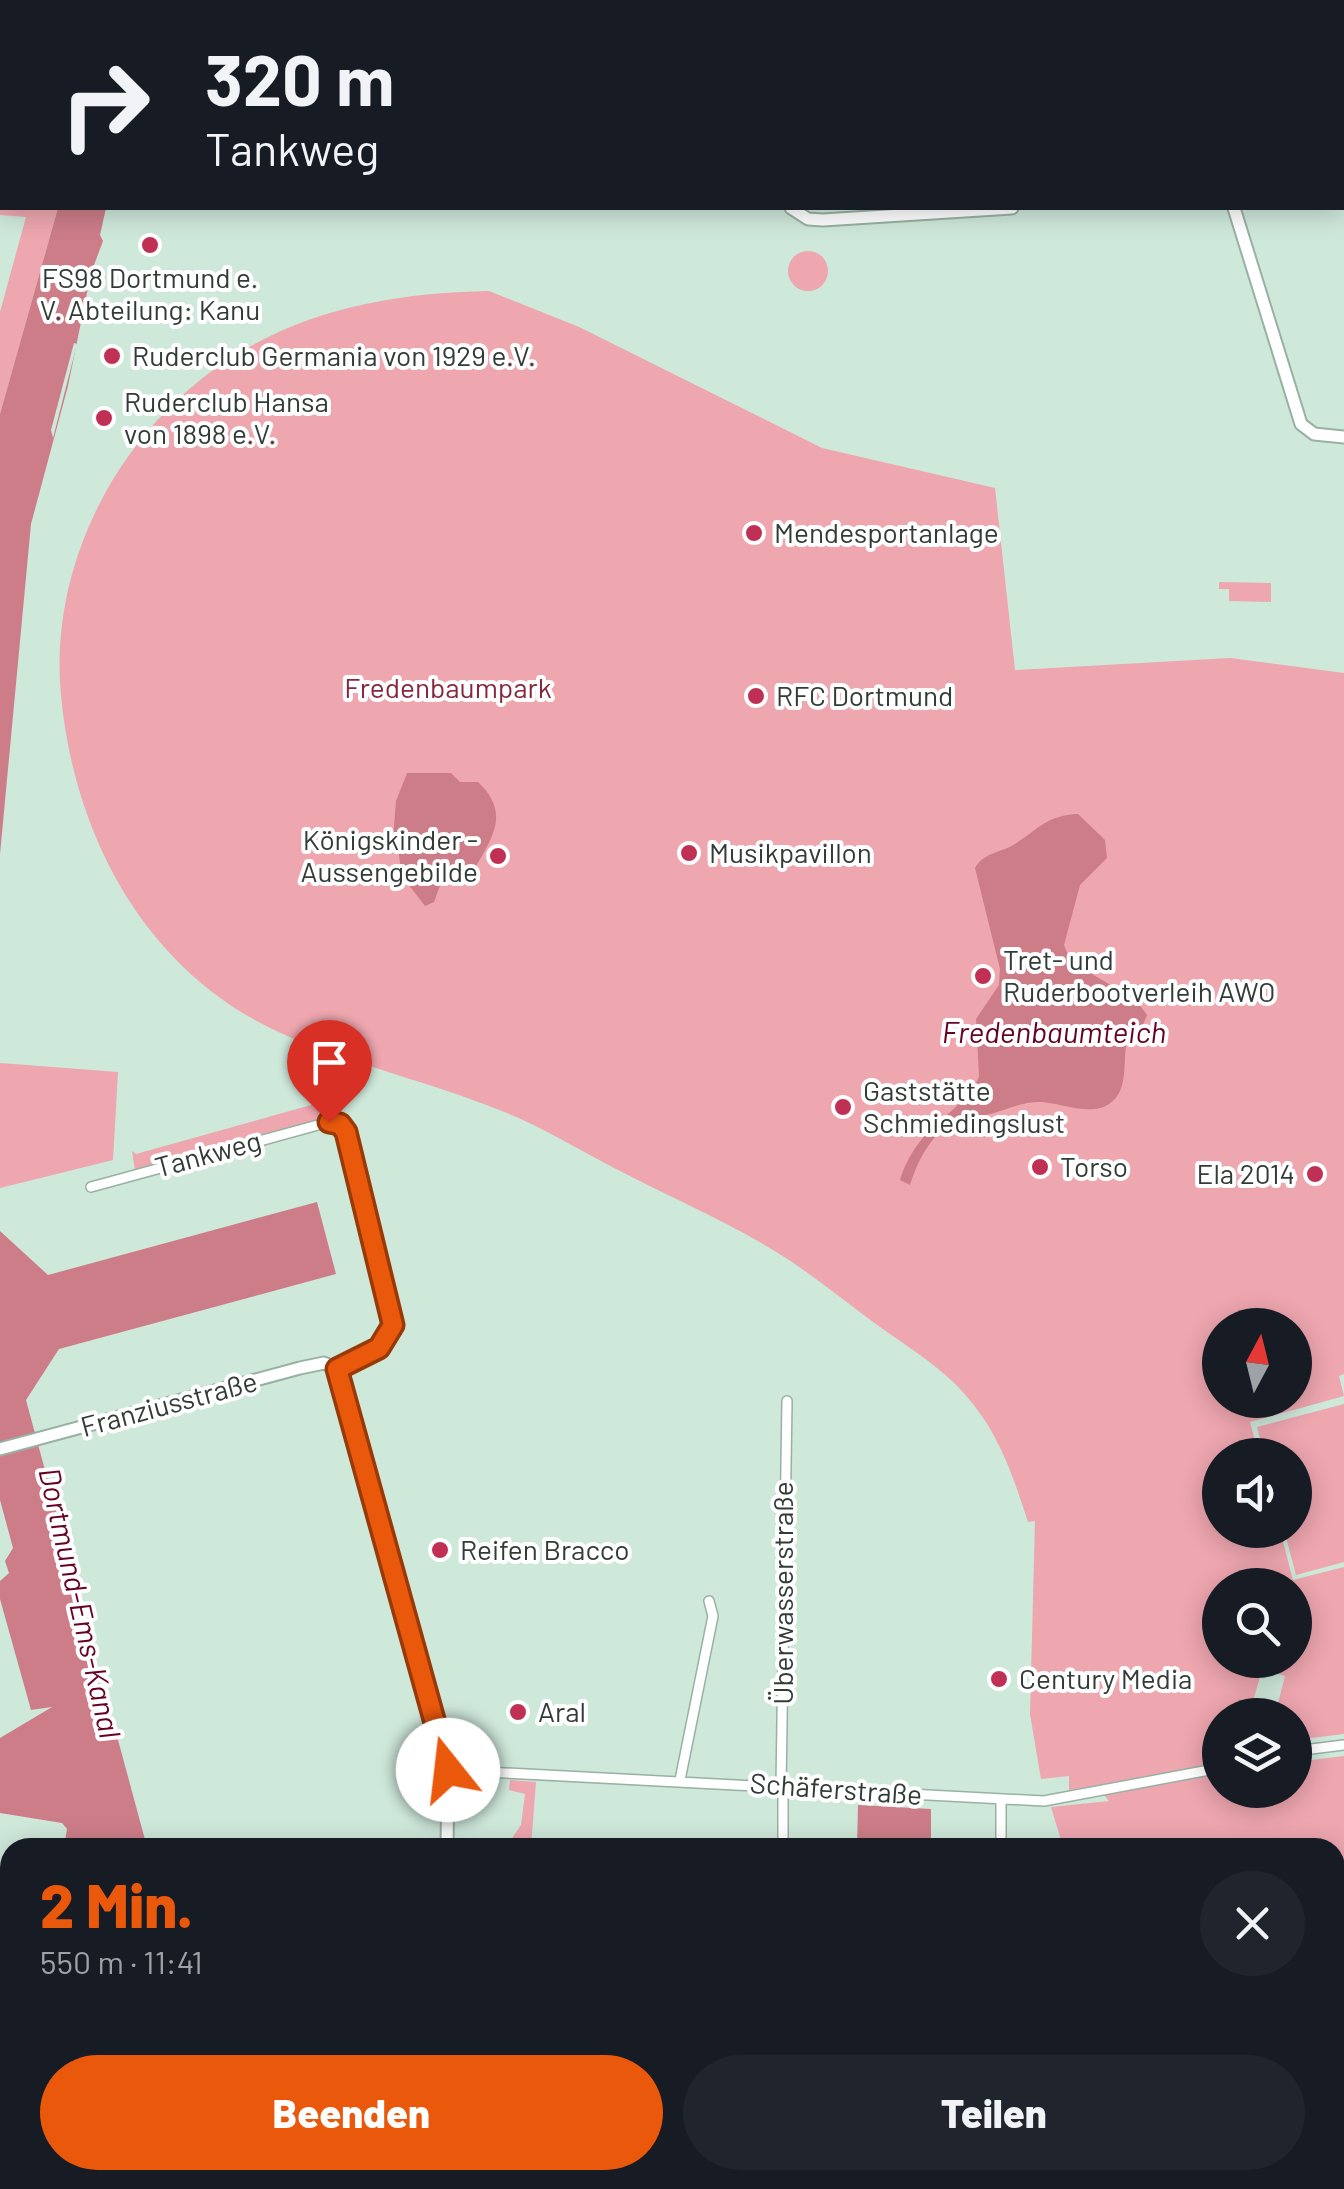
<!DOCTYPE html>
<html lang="de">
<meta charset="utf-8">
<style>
body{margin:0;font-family:Barlow,sans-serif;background:#20242c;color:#f1f3f6;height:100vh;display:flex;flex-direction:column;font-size:38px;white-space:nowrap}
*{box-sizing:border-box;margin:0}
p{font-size:32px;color:#9ea1a6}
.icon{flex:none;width:55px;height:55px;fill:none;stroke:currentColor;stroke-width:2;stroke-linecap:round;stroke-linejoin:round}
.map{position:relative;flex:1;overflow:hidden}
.details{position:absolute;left:0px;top:1838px;width:1345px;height:352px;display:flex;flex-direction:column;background:#171b24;border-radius:30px 30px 0 0;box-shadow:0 5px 25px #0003}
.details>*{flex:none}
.top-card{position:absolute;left:0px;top:0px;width:1345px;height:210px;box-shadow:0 5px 25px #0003;background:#171b24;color:#f1f3f6;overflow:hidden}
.needle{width:65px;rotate:7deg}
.buttons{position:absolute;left:1202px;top:1308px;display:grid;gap:20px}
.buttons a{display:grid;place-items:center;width:110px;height:110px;border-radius:50%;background:#171b24;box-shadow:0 5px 25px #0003;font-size:50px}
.pin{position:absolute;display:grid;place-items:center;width:85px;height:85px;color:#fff;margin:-102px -42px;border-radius:50% 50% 50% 0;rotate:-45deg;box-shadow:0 0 10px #0007}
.pin .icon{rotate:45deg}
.me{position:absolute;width:110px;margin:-55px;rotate:344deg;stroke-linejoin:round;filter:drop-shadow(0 0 8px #0008)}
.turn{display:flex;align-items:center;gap:35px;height:210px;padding:0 40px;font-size:45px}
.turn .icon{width:130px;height:130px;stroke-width:2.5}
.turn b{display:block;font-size:70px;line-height:85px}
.round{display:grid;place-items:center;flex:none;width:105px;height:105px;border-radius:52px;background:#20242c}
.overview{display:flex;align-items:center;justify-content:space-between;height:170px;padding:0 40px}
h1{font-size:60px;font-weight:800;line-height:75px;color:#ea580c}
.primary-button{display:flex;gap:20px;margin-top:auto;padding:20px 40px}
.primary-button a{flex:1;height:115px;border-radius:60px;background:#ea580c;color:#fff;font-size:40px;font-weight:800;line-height:115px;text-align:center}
.primary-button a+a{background:#20242c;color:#f1f3f6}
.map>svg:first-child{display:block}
.green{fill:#eea6af;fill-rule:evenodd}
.water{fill:#cc7d88}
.pier{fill:#cee8da}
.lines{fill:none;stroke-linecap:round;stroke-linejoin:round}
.street-casing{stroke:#98b1a3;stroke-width:12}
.secondary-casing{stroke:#98b1a3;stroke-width:15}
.street{stroke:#fff;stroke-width:9}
.secondary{stroke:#fff;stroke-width:11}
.route-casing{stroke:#983908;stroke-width:25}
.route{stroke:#ea580c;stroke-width:18}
.poi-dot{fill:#bf3054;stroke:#fff;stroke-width:4}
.labels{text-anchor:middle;stroke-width:8;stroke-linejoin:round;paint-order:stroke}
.poi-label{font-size:28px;fill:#323c37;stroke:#fff;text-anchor:start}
.park-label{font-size:28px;fill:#86273d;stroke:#fff}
.street-label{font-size:28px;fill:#323c37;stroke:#fff}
.water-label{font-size:30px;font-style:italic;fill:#660224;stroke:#fff}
</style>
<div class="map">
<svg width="1344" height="2189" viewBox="0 0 1344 2189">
<rect width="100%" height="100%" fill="#cee8da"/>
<path class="green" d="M0 200 2 208H58L0 414V312L26 217 0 215Z
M788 271a20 20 0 1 1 40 0a20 20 0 1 1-40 0Z
M489 291 579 327 822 448 995 488 1015 670 1230 658 1344 673V1374L1339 1376 1344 1396 1250 1422 1259 1455H1220V1530H1280L1293 1580 1344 1567V1734L1295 1740V1715H1275L1285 1676 1262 1670 1249 1715H1220V1790H1295V1762L1344 1756V2189H1194V2180H1335V1848L1063 1847 1051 1807 1109 1801 1097 1786 1069 1790V1776L1041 1779 1030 1714 1035 1521 1028 1522C1014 1479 1001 1439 973 1404 948 1371 912 1350 880 1327 844 1301 810 1272 773 1250 724 1220 670 1197 620 1171 581 1151 543 1127 502 1111 430 1082 354 1065 283 1034 147 974 74 837 61 695 51 591 94 484 167 410 254 321 367 293 489 291ZM1220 1325H1295V1400H1220ZM1220 1585H1295V1660H1220Z
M1219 582 1271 583V602L1229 601V589H1219Z
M0 1063 118 1072 113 1160 0 1188Z
M329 1100 338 1116 135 1170 132 1151 136 1154Z
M1344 1404V1562L1296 1575 1284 1530H1295V1455H1264L1257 1427Z
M510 1780 536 1782 531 1847H506L521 1825 525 1794 509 1790Z"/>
<path class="water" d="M58 208H106L100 235 103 241 91 273 68 386 31 524 0 854V414Z
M407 773H451L460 782H478C513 815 490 840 470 877L442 880 434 902 425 906 402 876 397 842 393 839 396 801Z
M1078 814 1105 840 1107 858 1080 885 1064 945 1071 962 1135 999 1147 1015 1143 1025 1128 1038C1121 1058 1131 1090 1109 1104 1091 1117 1059 1102 1039 1102 1011 1102 991 1121 964 1115 935 1129 920 1154 910 1185L900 1180C919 1122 956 1120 979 1077L976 1019 999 985 1000 969 975 868C984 852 1001 853 1015 844 1038 829 1048 815 1078 814Z
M317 1202 336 1274 59 1349 26 1400 147 1847H64L67 1829 62 1823 0 1813V1738L52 1707 31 1710 0 1599V1581L9 1573 5 1561 13 1548 0 1500V1231L48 1275Z
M858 1805 931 1809V1847H857Z
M0 2036 10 2038V2112L0 2110Z
M171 2180H238L241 2189H170Z
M854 2180H928V2189H854Z"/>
<path class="pier" d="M74 343 77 344 53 438 51 430Z"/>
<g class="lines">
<defs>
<path id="street" d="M0 11 2 14
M91 1187 329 1122 340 1124 346 1132 393 1325 379 1348 337 1369
M1295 1751 1344 1745
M448 1770 1044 1801 1220 1768
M680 1780 713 1616 709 1601
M781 1786 787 1401
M783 1848V1786
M1001 1848V1799
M781 2189V2180
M998 2189V2180"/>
<path id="secondary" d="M762 0V2
M358 2 361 0
M0 193 2 192
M791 208 808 219 823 220 1012 208
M1234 208 1301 424 1314 434 1344 437
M0 1449 300 1368 324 1363 337 1369 448 1770 447 1848
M420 2189V2180"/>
</defs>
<use href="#street" class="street-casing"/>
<use href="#secondary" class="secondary-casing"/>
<use href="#street" class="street"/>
<use href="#secondary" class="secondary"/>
</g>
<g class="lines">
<defs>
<path id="route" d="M329 1122 340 1124 346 1132 393 1325 379 1348 337 1369 448 1770"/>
</defs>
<use href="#route" class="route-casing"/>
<use href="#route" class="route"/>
</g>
<g class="poi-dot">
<circle cx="150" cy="245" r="10"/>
<circle cx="112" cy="356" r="10"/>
<circle cx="104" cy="418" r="10"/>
<circle cx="754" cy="533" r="10"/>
<circle cx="756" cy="696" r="10"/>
<circle cx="689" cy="853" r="10"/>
<circle cx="498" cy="856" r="10"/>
<circle cx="983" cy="976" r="10"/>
<circle cx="843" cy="1107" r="10"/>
<circle cx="1040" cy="1167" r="10"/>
<circle cx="1315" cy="1174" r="10"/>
<circle cx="440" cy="1550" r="10"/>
<circle cx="999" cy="1679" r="10"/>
<circle cx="518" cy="1712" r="10"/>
</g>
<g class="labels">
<g class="poi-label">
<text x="150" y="288" text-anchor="middle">FS98 Dortmund e.<tspan x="150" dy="32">V. Abteilung: Kanu</tspan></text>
<text x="132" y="366">Ruderclub Germania von 1929 e.V.</text>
<text x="124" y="412">Ruderclub Hansa<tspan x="124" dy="32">von 1898 e.V.</tspan></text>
<text x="774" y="543">Mendesportanlage</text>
<text x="776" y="706">RFC Dortmund</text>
<text x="478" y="850" text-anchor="end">Königskinder -<tspan x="478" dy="32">Aussengebilde</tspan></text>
<text x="709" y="863">Musikpavillon</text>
<text x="1003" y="970">Tret- und<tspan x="1003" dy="32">Ruderbootverleih AWO</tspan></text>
<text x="863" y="1101">Gaststätte<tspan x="863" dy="32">Schmiedingslust</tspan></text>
<text x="1060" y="1177">Torso</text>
<text x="1295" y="1184" text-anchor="end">Ela 2014</text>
<text x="460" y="1560">Reifen Bracco</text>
<text x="1019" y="1689">Century Media</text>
<text x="538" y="1722">Aral</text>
</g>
<g class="park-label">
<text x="448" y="698">Fredenbaumpark</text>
</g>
<g class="street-label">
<text transform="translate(208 1154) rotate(-15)" y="10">Tankweg</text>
<text transform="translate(169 1404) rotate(-15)" y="10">Franziusstraße</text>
<text transform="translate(783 1593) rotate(-90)" y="10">Überwasserstraße</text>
<text transform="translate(836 1789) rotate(4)" y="10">Schäferstraße</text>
</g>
<g class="water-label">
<text x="1054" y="1043">Fredenbaumteich</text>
<text transform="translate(79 1603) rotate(77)" y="10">Dortmund-Ems-Kanal</text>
</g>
</g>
</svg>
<div class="buttons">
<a><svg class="needle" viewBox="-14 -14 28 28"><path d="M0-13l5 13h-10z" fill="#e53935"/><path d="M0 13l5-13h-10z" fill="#9ea1a6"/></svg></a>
<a><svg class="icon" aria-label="sound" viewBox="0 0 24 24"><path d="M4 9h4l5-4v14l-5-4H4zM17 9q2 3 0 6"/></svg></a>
<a><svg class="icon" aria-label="search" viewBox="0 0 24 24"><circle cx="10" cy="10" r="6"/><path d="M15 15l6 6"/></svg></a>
<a><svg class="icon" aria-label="layers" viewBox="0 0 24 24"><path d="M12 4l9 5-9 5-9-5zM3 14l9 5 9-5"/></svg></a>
</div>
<div class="pin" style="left:329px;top:1122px;background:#d93025"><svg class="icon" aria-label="arrive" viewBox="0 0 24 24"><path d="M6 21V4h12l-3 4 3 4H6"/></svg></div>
<svg class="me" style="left:448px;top:1770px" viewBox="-20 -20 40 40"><circle r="19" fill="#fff"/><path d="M0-13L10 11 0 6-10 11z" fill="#ea580c"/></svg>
<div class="top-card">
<div class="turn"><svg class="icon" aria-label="right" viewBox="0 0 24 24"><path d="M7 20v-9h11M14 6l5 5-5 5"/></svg><div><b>320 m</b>Tankweg</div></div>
</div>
<section class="details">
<div class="overview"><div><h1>2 Min.</h1><p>550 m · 11:41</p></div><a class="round"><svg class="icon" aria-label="close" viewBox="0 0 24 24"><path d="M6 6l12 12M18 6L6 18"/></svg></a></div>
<div class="primary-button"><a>Beenden</a><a>Teilen</a></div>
</section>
</div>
